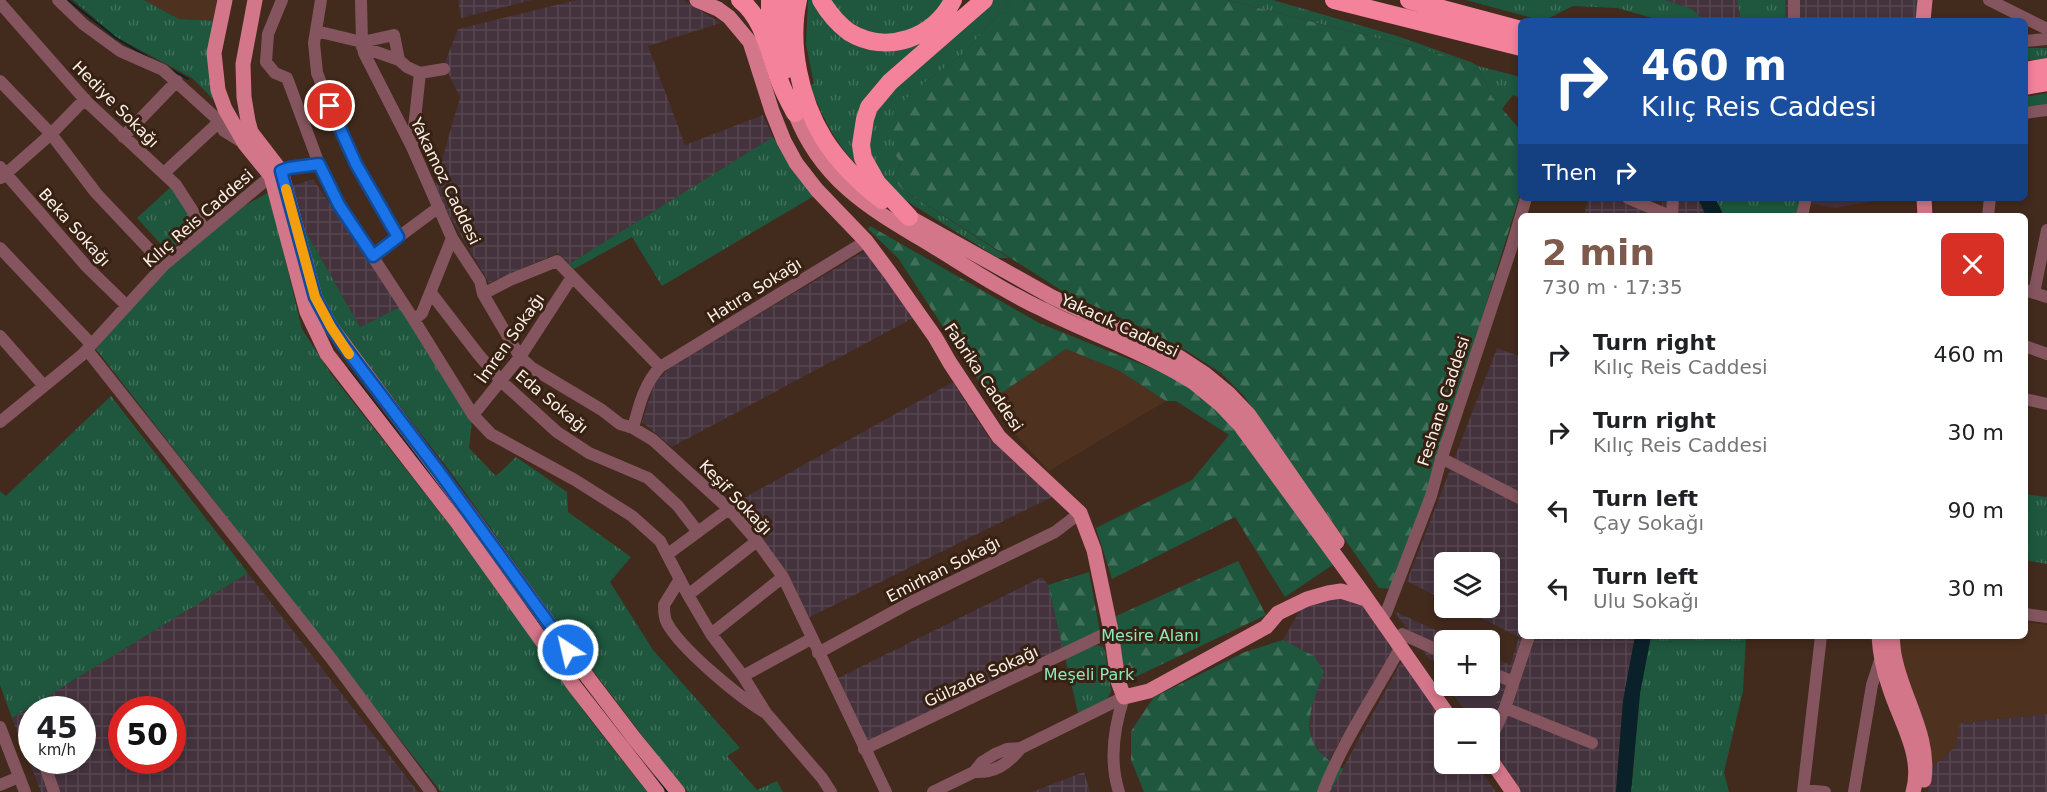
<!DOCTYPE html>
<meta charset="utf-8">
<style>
body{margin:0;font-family:"DejaVu Sans",sans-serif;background:#f2f2f2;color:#202124;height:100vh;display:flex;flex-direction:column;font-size:22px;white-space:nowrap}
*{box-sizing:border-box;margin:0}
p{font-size:20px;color:#757577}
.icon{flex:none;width:33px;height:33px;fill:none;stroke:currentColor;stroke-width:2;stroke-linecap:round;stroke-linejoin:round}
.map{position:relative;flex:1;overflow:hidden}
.panel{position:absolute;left:1518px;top:213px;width:510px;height:426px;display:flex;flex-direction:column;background:#fff;border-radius:9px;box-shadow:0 3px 9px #0003}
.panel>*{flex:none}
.banner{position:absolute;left:1518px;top:18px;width:510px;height:183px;border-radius:9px;box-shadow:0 3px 9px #0003;background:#1a4fa0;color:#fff;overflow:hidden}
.fabs{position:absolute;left:1434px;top:552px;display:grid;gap:12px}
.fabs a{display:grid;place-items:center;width:66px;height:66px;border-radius:9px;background:#fff;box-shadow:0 3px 9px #0003;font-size:30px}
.speed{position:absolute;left:18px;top:696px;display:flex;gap:12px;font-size:30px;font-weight:700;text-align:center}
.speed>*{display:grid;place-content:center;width:78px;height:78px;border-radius:50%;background:#fff;box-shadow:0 3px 9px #0003;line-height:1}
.speed small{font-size:15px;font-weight:400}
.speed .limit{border:9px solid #d22;background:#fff;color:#111}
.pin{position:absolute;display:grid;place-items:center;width:51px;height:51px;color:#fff;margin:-26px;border:3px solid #fff;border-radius:50%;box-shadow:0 2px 6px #0007}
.me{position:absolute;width:66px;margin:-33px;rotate:325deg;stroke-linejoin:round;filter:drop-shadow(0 0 4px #0008)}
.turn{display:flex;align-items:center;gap:21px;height:126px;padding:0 24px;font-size:27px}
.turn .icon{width:78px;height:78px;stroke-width:2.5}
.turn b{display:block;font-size:42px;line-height:51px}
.then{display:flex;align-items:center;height:57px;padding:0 24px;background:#0003;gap:12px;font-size:22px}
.round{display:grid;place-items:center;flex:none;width:63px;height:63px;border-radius:9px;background:#f2f2f2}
.summary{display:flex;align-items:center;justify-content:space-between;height:102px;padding:0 24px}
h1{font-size:36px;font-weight:800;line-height:45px;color:#7e5a4d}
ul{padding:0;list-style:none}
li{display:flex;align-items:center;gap:18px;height:78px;padding:0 24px}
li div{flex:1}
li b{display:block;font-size:22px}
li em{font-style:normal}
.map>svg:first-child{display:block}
.commercial{fill:#43333e}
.industrial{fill:url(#industrial-grid);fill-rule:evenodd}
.built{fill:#4f311f}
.grass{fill:url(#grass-tufts)}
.forest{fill:url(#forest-firs)}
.pitch{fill:#1e573e}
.water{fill:#0b2129}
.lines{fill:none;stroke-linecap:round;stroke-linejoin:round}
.stream{stroke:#0b2129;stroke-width:2}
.minor{stroke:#84555e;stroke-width:12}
.major{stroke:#d4768a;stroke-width:15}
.highway{stroke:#f4829b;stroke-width:18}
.route-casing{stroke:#114b97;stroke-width:15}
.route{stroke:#1a73e8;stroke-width:10}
.slow{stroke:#f59e0b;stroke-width:10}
.labels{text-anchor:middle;stroke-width:6;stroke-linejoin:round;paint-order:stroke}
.street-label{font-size:16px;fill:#fdf0e9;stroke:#372113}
.park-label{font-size:16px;fill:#8deabc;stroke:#372113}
</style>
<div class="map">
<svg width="2047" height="792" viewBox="0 0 2047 792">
<defs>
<pattern id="industrial-grid" width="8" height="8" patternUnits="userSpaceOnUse" patternTransform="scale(1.5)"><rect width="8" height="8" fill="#44323c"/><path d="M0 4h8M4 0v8" fill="none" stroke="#57464f"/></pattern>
<pattern id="grass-tufts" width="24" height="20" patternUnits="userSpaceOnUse" patternTransform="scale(1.5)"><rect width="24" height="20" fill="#1e573e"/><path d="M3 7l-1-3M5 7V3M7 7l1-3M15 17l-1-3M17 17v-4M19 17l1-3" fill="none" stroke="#406f5a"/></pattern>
<pattern id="forest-firs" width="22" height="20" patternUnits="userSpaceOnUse" patternTransform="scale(1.5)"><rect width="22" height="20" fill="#1e573e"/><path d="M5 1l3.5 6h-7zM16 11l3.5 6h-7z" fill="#406f5a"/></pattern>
</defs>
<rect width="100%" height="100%" fill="#422a1d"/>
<path class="commercial" d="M1812 198H1890L1835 208 1812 204Z
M1490 681 1503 686 1490 724V718H1470L1447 686H1490Z"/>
<path class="industrial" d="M458 0H532L461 18Z
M577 0H683L721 23 648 46 685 145 763 115 773 137 569 264 558 253 489 283 450 217 435 184 460 97 444 65 458 29Z
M1665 0H1737L1741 21H1705L1692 9Z
M1785 0H1920L1916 21H1786Z
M313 179 400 307 360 327 302 225 292 186Z
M1588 198H1626L1661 212 1663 198H1698L1706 216H1584Z
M865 251 913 318 672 447 642 422 655 382 672 366Z
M1497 348 1521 357V636H1635L1623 701 1616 792H1520L1490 747V724L1502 686 1490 681V655L1510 665 1519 637 1461 608H1490V562H1444V600L1407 581Z
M953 382 989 438 1052 497 808 618 792 582 733 504Z
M248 573 418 792H41L12 718ZM32 710H82V760H32ZM122 710H172V760H122Z
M1042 577 1048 585 1063 649 867 742 836 679Z
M1328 597 1352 599 1367 609 1393 649 1328 762 1311 740 1309 716 1313 700 1314 656 1283 640 1300 610Z
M1394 611 1457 640H1444V665L1429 659Z
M1402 660 1444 719V764H1476L1496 792H1330Z
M2047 714V792H1928L1933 766 1955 747 1959 723Z
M1084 772 1090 792H1032Z"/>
<path class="built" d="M144 0H220L217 21 179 19Z
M1066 349 1118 370 1166 401 1049 471 1001 419 994 410 991 400Z
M2025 622 2047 625V714L1960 723 1955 747 1933 766 1930 746 1900 654 1899 636H2025Z"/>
<path class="grass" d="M73 0H144L179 19 217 21 215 101 192 78 116 37Z
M808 0H819L851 35 931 36 868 97 862 170C836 145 823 119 810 85L814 84 806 44Z
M830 0H947L933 20 897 35 879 34 863 29 851 22 838 11Z
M992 0H1011L964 53 923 84 895 143 896 156 901 163 893 178 903 190 1009 258H998L889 190 870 160 868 129 881 100Z
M1227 0H1273L1397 36 1471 62Z
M1466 0H1665L1692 9 1705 21H1663L1617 8 1573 6 1543 21Z
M1737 0H1785L1786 21H1741Z
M2025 48H2047V58L2025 61Z
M1478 66 1521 77V98L1513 95 1501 110 1492 97Z
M2047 93V105L2025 107V97Z
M773 137 814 196 662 286 632 237 574 269 569 264Z
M172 186 190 215 191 232 168 252 137 218Z
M269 192 302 329 331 374 453 529 588 717 647 792H441L96 349 165 268 237 210Z
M1715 198H1803L1800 216H1724Z
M302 225 360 327 400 307 472 419 469 448 496 476 516 457 567 492 568 512 631 557 610 582 653 650 740 748 727 756 757 790 777 781 783 792H688L670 772 572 643 452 474 324 308Z
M111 396 248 573 12 718 0 685V491L6 496Z
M2025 494 2047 497V564L2025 560Z
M1651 636H1746L1743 691 1724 772 1729 792H1631L1640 693Z
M1097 645 1103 647 1105 651 1111 691 1107 700 1078 713 1065 657Z"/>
<path class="forest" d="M1011 0H1227L1471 62 1478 66 1492 97 1521 131V191L1488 298 1451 429 1392 589 1379 588 1244 396 1221 373 1187 351 1143 328 1064 292 903 190 893 178 901 163 896 156 891 120 895 108 923 84 964 53Z
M870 226 1039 323 1161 372 1200 393 1229 419 1334 564 1285 597 1235 517 1112 579 1096 528 1192 480 1229 435 1176 401H1166L1118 370 1066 349 991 400 898 258 868 229Z
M1238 561 1266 615 1131 679 1122 671 1116 616Z
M1089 572 1100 632 1063 649 1048 585Z
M1283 640 1314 656 1324 672C1308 714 1295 744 1343 769L1330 792H1144L1131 760V731L1154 697 1245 652Z"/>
<path class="pitch" d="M174 200 189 220 176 230 161 210Z"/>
<path class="water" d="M1698 198H1715L1724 216H1706Z
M1635 636H1651L1640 693 1631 792H1616L1623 701Z"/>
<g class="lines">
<path class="stream" d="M68 0 116 38 151 59
M172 70 188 79
M348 369 460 514
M527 607 546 634
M654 777 668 792"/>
<path class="minor" d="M58 0 83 24 120 51 163 70 216 118 224 131 245 144
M282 0 268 34 266 62 275 73 287 78 319 164
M321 0 314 43 317 73 349 151 398 237
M361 0 362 42 364 53 412 147 452 238 480 281 483 294 510 280 557 261 660 367
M1794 0V21
M1989 0 2047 29
M0 3 87 102 176 185 205 230
M316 31 362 42 394 35 399 60
M2025 41 2047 39
M362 47 399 60 407 67 420 73 444 69
M0 81 51 134 96 193 164 265
M2025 113 2047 110
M123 137 177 81
M412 146 420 73
M0 167 87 267 127 306
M164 173 218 123
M1 178 51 134 85 99
M1628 198 1670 216
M1672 216 1673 198
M1802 216 1806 198
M1988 216 1990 198
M0 248 91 344
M373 256 439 207
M2025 290 2047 297
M431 293 478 354 502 382 557 432 589 453 648 478 678 506 698 532
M2034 293 2047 230
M483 294 520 357 532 368 602 410 620 424 633 428 653 440 729 509 757 541 783 577 886 792
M414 320 422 313 452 238
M0 336 44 386
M2025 346 2047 354
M87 350 330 657 431 792
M2025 399 2047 404
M473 415 520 357 572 277
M0 422 82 355 164 265 271 176C287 168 302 167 319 164L339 205 414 320 473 415 491 434 575 480 632 516 660 541 688 595 711 634 743 676 766 713 822 778 831 792
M633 428C639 406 644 384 660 367L866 241
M1441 458 1521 499
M668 554 729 509
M680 579 664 605C664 610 664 618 667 623 681 649 738 696 764 712
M688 595 757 541
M1386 613 1431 496 1440 463 1511 249 1526 198
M2025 614 2047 617
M711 634 783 577
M1402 634 1444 653
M818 653 911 602 1055 532 1080 513
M1490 672 1513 682
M743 676 811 639
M1505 708 1592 743
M0 727 25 792
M1490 741 1505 708 1529 636
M864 749 1111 631
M43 760 54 792
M974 772C995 773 1008 764 1021 748
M0 785 19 777
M1804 790 1825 792
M933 792 974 772 982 762 995 754 1007 749 1021 748 1124 697
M1119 792C1109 761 1114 727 1124 697
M1323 792C1343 741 1374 696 1400 648
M1803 792 1821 636
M1854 792 1872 685 1881 657"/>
<path class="major" d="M225 0 214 53 218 90 225 109 245 144 271 176 307 312 327 354 457 522 575 687 657 792
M255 0 243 64 244 97 248 121 251 132 281 171 315 297 331 327 472 517 589 679 634 738 678 792
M697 0 718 9 729 17 750 42 772 111 784 141 796 163 817 190 866 241 890 273 935 337 950 363 999 437 1080 513 1094 550 1111 631 1118 681 1124 697
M1923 21 1925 0
M795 113C822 183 873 210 933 246 969 268 1005 292 1044 310 1087 332 1134 348 1176 372L1193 382 1221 405 1240 425 1362 592 1450 718
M1924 198 1925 216
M909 217 1052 297 1179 357 1205 374 1228 393 1249 415 1337 542
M1879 636C1880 653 1883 669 1889 686 1899 720 1924 755 1913 792
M1892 636C1893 644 1893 652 1895 659 1904 701 1930 736 1924 780
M1124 697 1149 691 1266 627 1278 613 1307 599 1328 593 1341 591 1366 599
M1490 759 1513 792"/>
<path class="highway" d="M740 0C764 19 769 52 779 79 783 91 789 102 795 113
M770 0V35
M784 0 781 22 785 70
M798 0C788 45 800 100 824 139 839 163 860 183 882 200
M821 0C828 12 838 24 849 32 886 55 935 38 953 0
M1334 0 1521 47
M1409 0 1521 30
M2025 71 2047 67
M2025 86 2047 82
M909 217 877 183 863 158 861 145 865 119 869 107 890 82 984 0"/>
</g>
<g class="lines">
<defs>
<path id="route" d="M330 106 356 164 398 237 373 256 339 205 319 164 289 168 281 171 315 297 331 327 344 346 440 473 568 650"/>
</defs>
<use href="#route" class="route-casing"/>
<use href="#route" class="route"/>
<path class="slow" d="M286 189 315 297 331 327 349 354"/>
</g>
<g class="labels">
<g class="street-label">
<text transform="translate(116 104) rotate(45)" y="6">Hediye Sokağı</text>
<text transform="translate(446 181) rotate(64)" y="6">Yakamoz Caddesi</text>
<text transform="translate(198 218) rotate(-41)" y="6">Kılıç Reis Caddesi</text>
<text transform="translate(75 227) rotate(48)" y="6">Beka Sokağı</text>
<text transform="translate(754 290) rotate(-32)" y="6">Hatıra Sokağı</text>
<text transform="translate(1120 325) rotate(25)" y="6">Yakacık Caddesi</text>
<text transform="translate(510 338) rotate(-55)" y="6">İmren Sokağı</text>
<text transform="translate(984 377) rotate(56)" y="6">Fabrika Caddesi</text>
<text transform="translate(552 401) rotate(40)" y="6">Eda Sokağı</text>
<text transform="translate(1443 401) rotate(-72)" y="6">Feshane Caddesi</text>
<text transform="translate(736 497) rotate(46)" y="6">Keşif Sokağı</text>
<text transform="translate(943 569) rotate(-27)" y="6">Emirhan Sokağı</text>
<text transform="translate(981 676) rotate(-25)" y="6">Gülzade Sokağı</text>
</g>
<g class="park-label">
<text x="1150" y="641">Mesire Alanı</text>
<text x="1089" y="680">Meşeli Park</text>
</g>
</g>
</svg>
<div class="fabs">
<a><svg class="icon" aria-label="layers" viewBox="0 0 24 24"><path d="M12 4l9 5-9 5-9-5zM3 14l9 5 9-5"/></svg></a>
<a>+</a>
<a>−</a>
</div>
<div class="speed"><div>45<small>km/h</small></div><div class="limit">50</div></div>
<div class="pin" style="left:330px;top:106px;background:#d93025"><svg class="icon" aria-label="arrive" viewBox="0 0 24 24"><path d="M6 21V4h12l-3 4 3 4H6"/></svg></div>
<svg class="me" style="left:568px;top:650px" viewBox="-20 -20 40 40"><circle r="17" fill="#1a73e8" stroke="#fff" stroke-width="3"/><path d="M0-11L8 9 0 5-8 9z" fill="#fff"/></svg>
<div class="banner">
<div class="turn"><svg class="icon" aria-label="right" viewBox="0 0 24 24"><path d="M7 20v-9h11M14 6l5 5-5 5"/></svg><div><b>460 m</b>Kılıç Reis Caddesi</div></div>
<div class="then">Then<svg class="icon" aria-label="right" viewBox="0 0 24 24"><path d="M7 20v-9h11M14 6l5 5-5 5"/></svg></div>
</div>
<section class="panel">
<div class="summary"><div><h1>2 min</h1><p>730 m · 17:35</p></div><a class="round" style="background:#d93025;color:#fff"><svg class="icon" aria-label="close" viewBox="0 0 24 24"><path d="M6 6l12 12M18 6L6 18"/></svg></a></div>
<ul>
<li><svg class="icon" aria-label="right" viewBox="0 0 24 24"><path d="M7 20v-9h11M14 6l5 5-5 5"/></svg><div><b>Turn right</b><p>Kılıç Reis Caddesi</p></div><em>460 m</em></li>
<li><svg class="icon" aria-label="right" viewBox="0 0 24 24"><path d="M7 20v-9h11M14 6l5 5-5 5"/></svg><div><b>Turn right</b><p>Kılıç Reis Caddesi</p></div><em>30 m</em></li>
<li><svg class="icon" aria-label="left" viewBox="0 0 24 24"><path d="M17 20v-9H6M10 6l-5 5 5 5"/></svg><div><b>Turn left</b><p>Çay Sokağı</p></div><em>90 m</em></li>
<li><svg class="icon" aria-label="left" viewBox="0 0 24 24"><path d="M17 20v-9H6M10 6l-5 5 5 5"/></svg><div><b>Turn left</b><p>Ulu Sokağı</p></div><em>30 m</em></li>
</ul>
</section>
</div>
